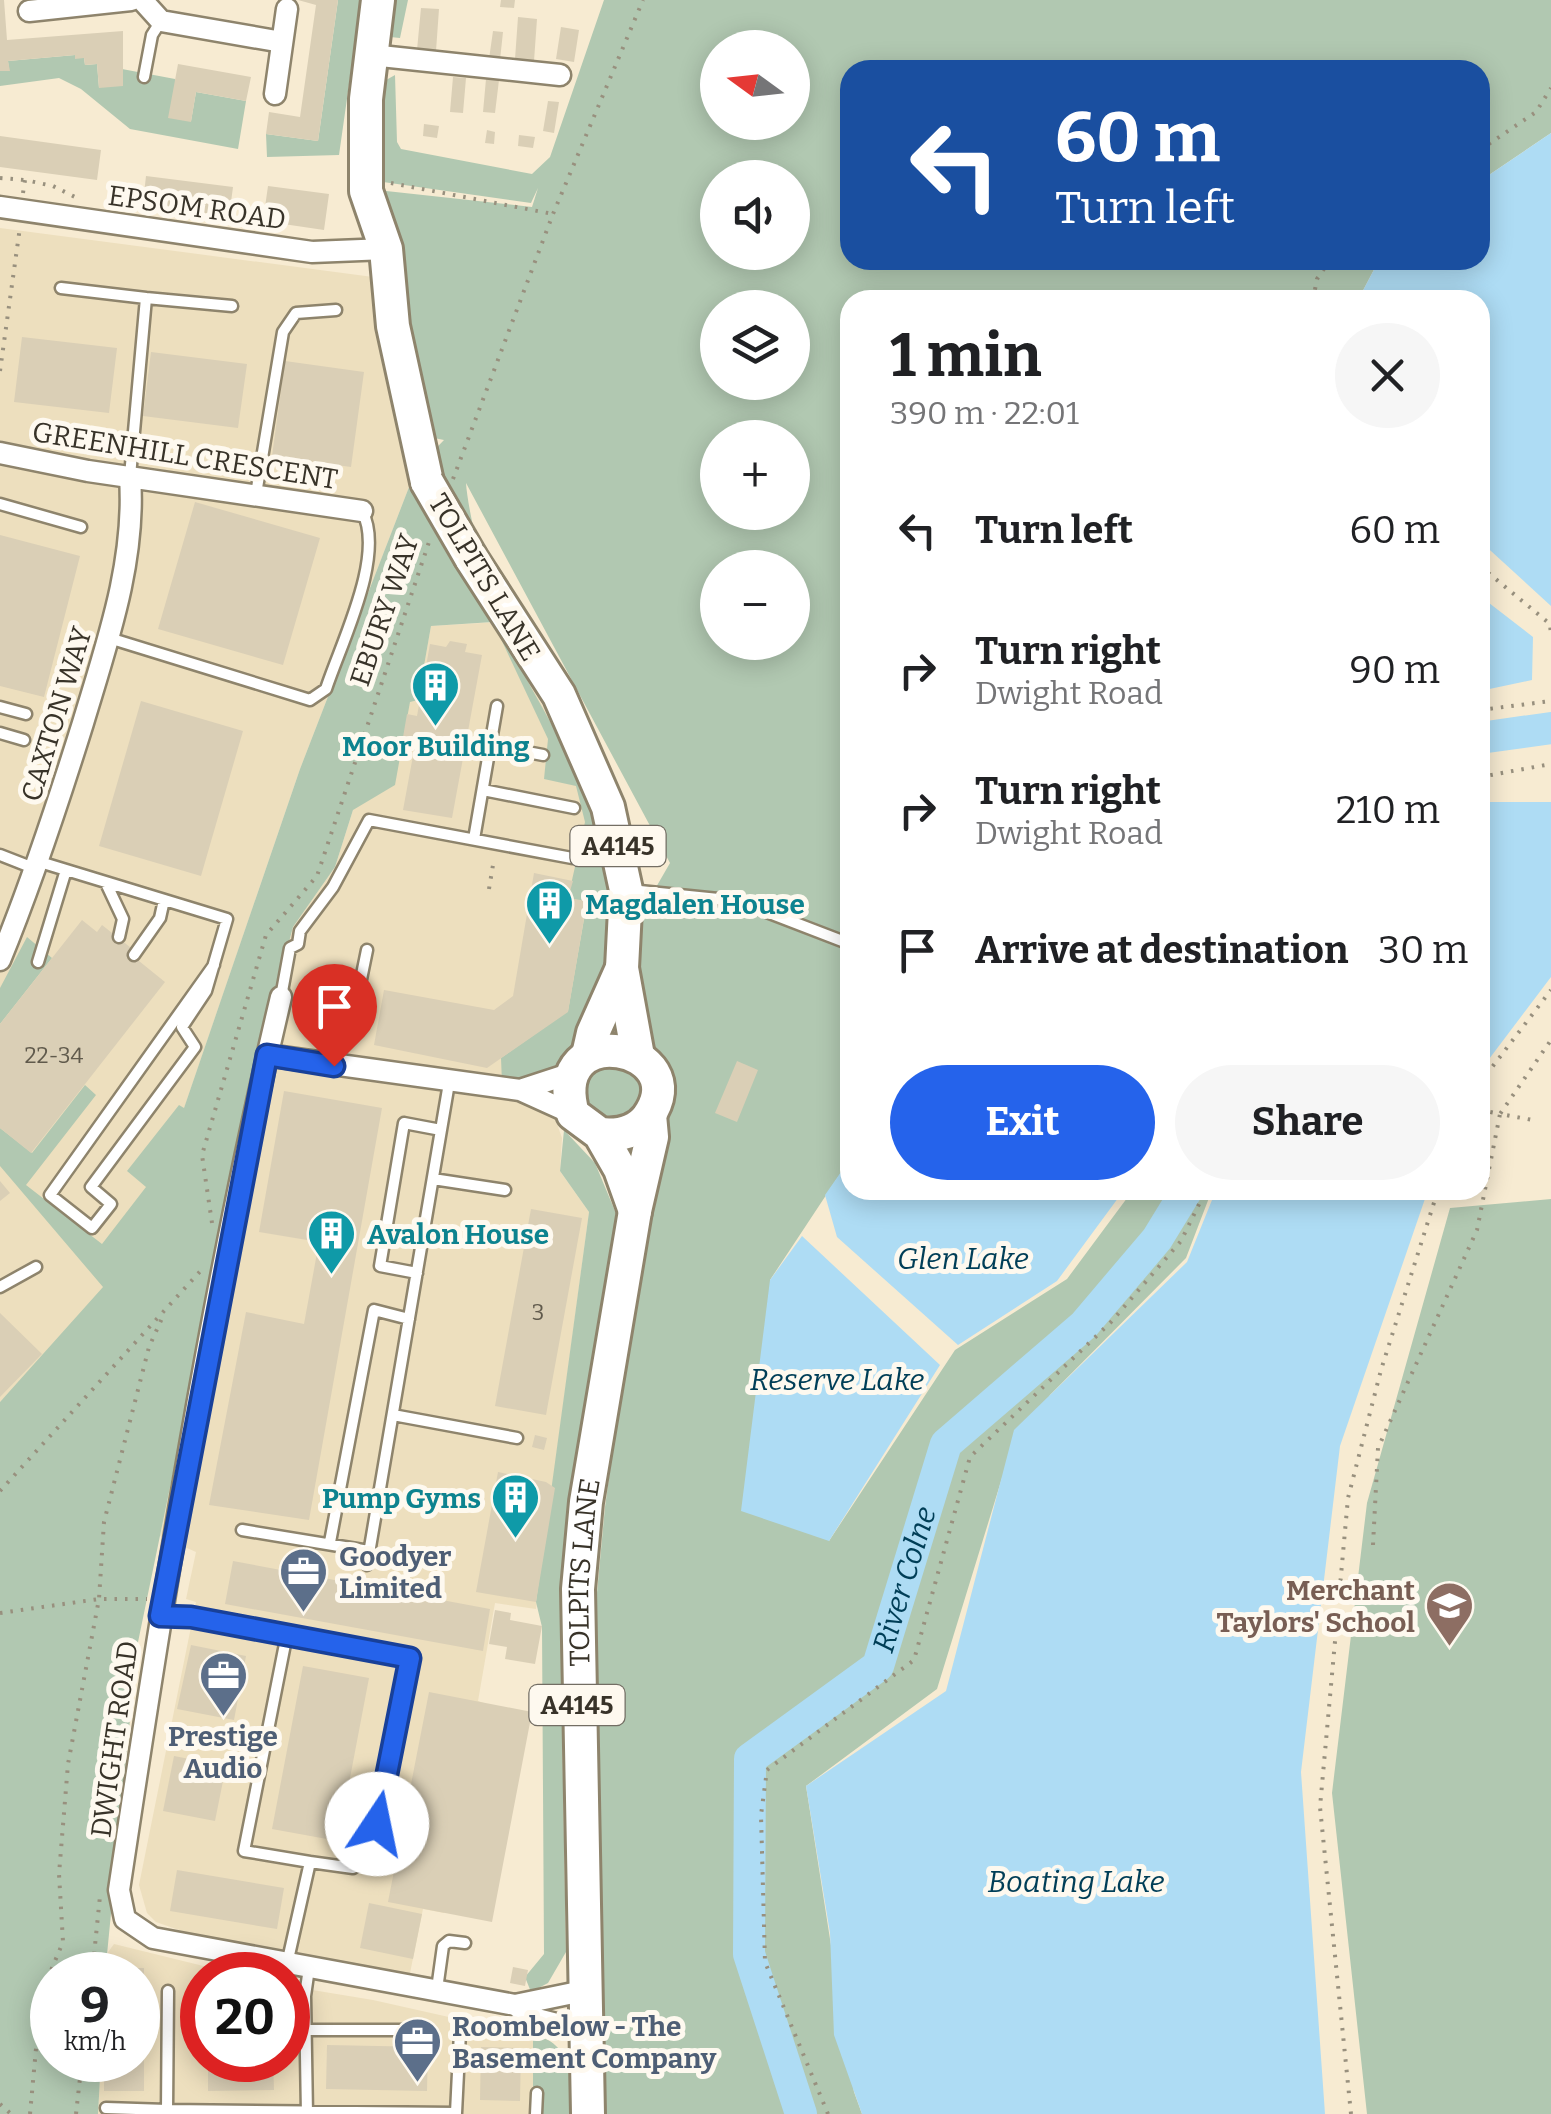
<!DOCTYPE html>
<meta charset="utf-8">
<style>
body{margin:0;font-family:Bitter,serif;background:#f6f6f6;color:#202124;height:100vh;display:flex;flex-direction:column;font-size:38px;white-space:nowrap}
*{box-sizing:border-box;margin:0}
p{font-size:32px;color:#757577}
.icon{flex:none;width:55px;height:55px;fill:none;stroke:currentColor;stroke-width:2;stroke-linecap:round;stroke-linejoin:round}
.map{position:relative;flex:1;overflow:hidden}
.side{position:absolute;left:840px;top:290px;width:650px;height:910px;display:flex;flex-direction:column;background:#fff;border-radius:30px;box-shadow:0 5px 25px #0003}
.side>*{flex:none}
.hud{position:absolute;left:840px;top:60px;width:650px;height:210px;border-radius:30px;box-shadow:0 5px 25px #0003;background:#1a4fa0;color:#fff;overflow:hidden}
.needle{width:65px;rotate:285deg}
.buttons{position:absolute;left:700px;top:30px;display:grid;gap:20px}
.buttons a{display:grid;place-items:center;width:110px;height:110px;border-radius:50%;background:#fff;box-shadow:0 5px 25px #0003;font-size:50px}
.speed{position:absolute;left:30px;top:1952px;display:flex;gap:20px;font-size:50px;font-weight:700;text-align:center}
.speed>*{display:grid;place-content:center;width:130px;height:130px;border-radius:50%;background:#fff;box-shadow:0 5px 25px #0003;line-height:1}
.speed small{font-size:25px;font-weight:400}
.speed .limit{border:15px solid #d22;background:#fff;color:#111}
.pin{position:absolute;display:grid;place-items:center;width:85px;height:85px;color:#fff;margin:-102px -42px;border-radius:50% 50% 50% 0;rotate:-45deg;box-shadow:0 0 10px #0007}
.pin .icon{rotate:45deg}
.me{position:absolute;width:110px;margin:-55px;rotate:11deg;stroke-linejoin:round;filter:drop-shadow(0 0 8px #0008)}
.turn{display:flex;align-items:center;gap:35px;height:210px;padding:0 50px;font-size:45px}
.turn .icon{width:130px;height:130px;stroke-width:2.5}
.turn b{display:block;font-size:70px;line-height:85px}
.round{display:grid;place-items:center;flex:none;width:105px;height:105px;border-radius:52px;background:#f6f6f6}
.head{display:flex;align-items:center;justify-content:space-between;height:170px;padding:0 50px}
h1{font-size:60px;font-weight:700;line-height:75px}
.primary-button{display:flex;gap:20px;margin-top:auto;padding:20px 50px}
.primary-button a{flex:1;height:115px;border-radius:60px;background:#2563eb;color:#fff;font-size:40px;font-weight:700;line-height:115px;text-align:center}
.primary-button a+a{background:#f6f6f6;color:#202124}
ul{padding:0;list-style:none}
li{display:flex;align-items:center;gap:30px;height:140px;padding:0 50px}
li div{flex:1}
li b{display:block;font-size:38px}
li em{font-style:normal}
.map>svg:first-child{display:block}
.built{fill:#eddfbe}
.green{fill:#b1c8b1;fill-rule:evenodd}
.water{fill:#aedcf4}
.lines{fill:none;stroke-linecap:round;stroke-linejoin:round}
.river{stroke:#aedcf4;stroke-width:32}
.building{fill:#dacfb6}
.service-casing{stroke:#8e846c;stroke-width:15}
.minor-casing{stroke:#8e846c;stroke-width:25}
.primary-casing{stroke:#8e846c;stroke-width:38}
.path{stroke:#98907e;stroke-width:4;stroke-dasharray:2.5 8;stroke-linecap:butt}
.service{stroke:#fff;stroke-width:10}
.minor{stroke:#fff;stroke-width:20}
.primary{stroke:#fff;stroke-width:32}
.primary-bridge-casing{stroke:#8e846c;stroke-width:38;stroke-linecap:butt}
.primary-bridge{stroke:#fff;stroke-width:32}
.route-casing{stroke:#184099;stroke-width:25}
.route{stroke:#2563eb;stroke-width:18}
.labels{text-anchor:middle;stroke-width:10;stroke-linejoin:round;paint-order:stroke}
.number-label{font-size:22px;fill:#605a4c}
.shield{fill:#fef9ef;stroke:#736e64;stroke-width:2.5}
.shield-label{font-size:25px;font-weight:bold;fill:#383329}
.street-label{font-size:28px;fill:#383329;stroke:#fef9ef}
.culture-label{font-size:28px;font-weight:bold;fill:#0d838f;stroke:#fef9ef;text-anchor:start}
.service-label{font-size:28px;font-weight:bold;fill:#4e5e75;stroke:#fef9ef;text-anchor:start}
.education-label{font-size:28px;font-weight:bold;fill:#785e54;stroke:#fef9ef;text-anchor:end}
.water-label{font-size:30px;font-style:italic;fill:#003e57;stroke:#fef9ef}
</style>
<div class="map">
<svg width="1551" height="2114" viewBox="0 0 1551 2114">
<rect width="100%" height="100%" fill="#f7ebd2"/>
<path class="built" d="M0 228 373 277 416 469 300 769 137 1246 69 1329 0 1402Z
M499 622V630L589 787 610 878 612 940 548 1098 562 1138 560 1171 589 1212 536 1609 495 1603 478 1701 484 1703 444 1913 423 1909 408 1983 256 1952 176 1929 156 1922 147 1913 139 1885 196 1602 186 1599 196 1552 160 1536 260 1052 293 927 335 867 353 810 410 701 418 699 431 626Z
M114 1944 240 1975H202V2060H288V1986L373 2000 533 2036V2114H98L101 2060H138V1975H105L106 1955Z"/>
<path class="green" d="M338 0H361L339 155 267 157 266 134 318 141Z
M393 0H408L400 38 390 37Z
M604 0H1551V133L1480 181V70H850V260H1379L1358 300H850V1159L770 1280 829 1541 955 1350 1067 1279 1133 1190H1212L1186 1258 1050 1395 1002 1478 937 1689 806 1786 854 2092 862 2114H594L596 1603 605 1507 656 1132 638 1008 640 915 670 863 466 483C468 514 488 592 500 623 519 672 550 717 573 765 609 838 621 931 593 1008 571 1066 560 1073 502 1083L501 1058 568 1011 587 902 568 898 585 822 576 786 544 779 548 739 493 622 431 626 418 700 410 702 395 785 353 810 335 867 293 927 260 1052 137 1647 105 1975H52V2060H101L98 2114H0V1402L103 1287 0 1166V1128L32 1153 85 1085 96 1095 26 1185 102 1244 146 1187 127 1171 179 1105 184 1108 300 769 416 469 444 440 429 437 377 190 532 207 538 188 531 203 376 181 379 84 395 75 397 142 401 149 532 174 550 157ZM718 48H792V122H718ZM718 178H792V252H718ZM718 308H792V382H718ZM718 438H792V512H718ZM718 568H792V642H718Z
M75 55 84 58 85 65 97 64 99 88 122 69 175 79 191 121 196 92 246 101 238 149 130 129 81 89 59 78 0 86V71L9 70 8 61Z
M27 937 52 958 0 1024V988Z
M607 1060 643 1079 641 1108 616 1123 589 1112 583 1081Z
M564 1130 595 1163 620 1223 564 1599 561 1667 566 1952 548 1983 531 1992 525 1977 544 1954 542 1627 536 1602 589 1212 560 1171Z
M1551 1199V2114H1367L1332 1793 1367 1503 1450 1208Z
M533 2036C571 2039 575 2085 575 2114H533Z"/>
<path class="water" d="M1551 133V606L1480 541V300H1358L1379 260H1480V181Z
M1480 596 1533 637 1532 680 1480 691Z
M1480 802H1551V977L1480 1071Z
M850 1159V1190H1124L1057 1281 958 1345 837 1237 825 1195Z
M1216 1190H1428L1340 1446 1301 1772 1325 2114H862L834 2035 830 1933 806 1786 946 1691 1014 1430 1187 1262Z
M802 1236 940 1365 829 1541 741 1511 770 1280Z"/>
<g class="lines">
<g class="river">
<path d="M1480 738 1551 728"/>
<path id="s1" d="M801 2114 749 1954 750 1759 878 1666 946 1444 1084 1325 1157 1239 1187 1190"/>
</g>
</g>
<path class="building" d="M0 0H4L7 40 123 31V86L99 88 97 64 85 65 84 58 75 59V55L8 61 10 71H0Z
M298 0H338L318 141 266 134 269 112 300 117 316 5Z
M501 0H515L514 8 500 7Z
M421 8 439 9 436 51 417 50Z
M518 17 537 19 534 61 515 59Z
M561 27 579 30 574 62 556 59Z
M493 31 503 32 500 60 489 59Z
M178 64 251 77 246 101 196 92 191 122 168 118Z
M453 77 466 78 463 113 450 112Z
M486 79 499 80 495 113 483 112Z
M548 101 559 102 554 133 543 131Z
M424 124 439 126 437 138 423 136Z
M487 130 495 132 494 144 485 143Z
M519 135 535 137 533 148 518 146Z
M0 136 101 150 97 180 0 167Z
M146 176 233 187 229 217 143 203Z
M268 186 329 194 324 230 263 221Z
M22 337 117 348 109 413 14 402Z
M151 352 247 364 238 428 143 416Z
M285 361 364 372 351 467 272 456Z
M195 502 320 538 283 665 158 629Z
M0 535 80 556 44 697 0 686Z
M450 641 467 644 465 652 482 655 452 818 403 810 415 745 402 743 407 714 417 716 430 644 446 647Z
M141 701 243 731 201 876 99 846Z
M534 873 573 881 568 898 587 901 568 1012 487 1068 374 1045 384 990 494 1010 513 996Z
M82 920 97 932 102 925 140 955 139 961 165 982 31 1153 0 1128V1024Z
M737 1061 758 1070 737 1122 715 1113Z
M284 1091 382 1108 309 1520 209 1505 246 1312 304 1324 319 1242 259 1232Z
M0 1181 10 1193 0 1201Z
M531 1209 582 1218 546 1415 495 1406Z
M0 1313 42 1354 0 1397Z
M535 1435 547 1438 544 1450 532 1447Z
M498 1472 546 1482 555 1488 536 1602 476 1592Z
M233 1561 490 1609 483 1651 225 1604Z
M495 1610 511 1613 510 1620 542 1626 535 1664 505 1659 507 1647 489 1644Z
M191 1645 246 1656 234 1720 177 1709Z
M303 1666 369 1678 338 1841 272 1829Z
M429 1692 532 1712 492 1922 388 1902Z
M174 1756 226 1766 215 1821 163 1811Z
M177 1870 284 1888 277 1929 170 1911Z
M369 1903 422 1914 413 1959 360 1948Z
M513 1967 528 1970 525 1986 510 1983Z
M104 1968H144V2091H104V2060H138V1975H104Z
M327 2045 428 2047 427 2091 326 2089Z
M481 2047 521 2048 520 2101 480 2100Z
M208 2060H273L274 2090 208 2091Z"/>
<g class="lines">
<defs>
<path id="service" d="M144 77 152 35 161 21
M61 288 146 298 130 476
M146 298 232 306
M256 494 283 332 296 313 336 310
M0 504 81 527
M109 638 310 700 326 689C341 643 386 555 362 511
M0 707 26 714
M0 733 24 740
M490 745 543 755
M483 790 574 808
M474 839 497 706
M0 855 36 869
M40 862 227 919 206 991 182 1027 195 1047 91 1187 111 1204 92 1228 50 1195 214 965
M106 883 123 919 119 937
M630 890 738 901 850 944
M134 955 160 918 164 900
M38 962 66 870
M310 994 351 1000 358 994 367 950
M281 997 290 948 298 944 300 931 333 887 369 820 572 858
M433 1179 505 1190
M417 1273 380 1266 404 1123 441 1130
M0 1287 36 1267
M393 1415 517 1438
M242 1530 369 1551
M330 1542 374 1310 409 1319
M367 1565 449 1083
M160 1616 191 1617 410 1658 370 1857 353 1868 310 1862
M287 1964 310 1862 244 1851 287 1634
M437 1989 443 1946 449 1941 465 1943
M308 2030H410
M106 2108 167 2110 168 1991
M167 2114V2110L456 2113 460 2032
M307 2114 305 1996 309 1968
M536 2114 537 2093"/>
<path id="minor" d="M142 0 161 21 282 42
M29 11 131 0
M371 55 560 75
M275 94 287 9
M0 207 312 252 386 249
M0 453 88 471 362 511
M0 960C32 882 58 803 83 723 107 643 136 561 130 477
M281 997C211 1291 164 1591 119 1890L125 1919 153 1938 515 2005 533 2018 588 2032
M267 1055 520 1090 572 1073
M520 1090 573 1114
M515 2005 588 1990"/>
<g id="primary">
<path d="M378 0 366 99V191L386 249 393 326 427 482"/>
<path d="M471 558 559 695 608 807 626 890 622 968 638 1056"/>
<path d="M588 1055 593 1033 622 968"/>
<path d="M600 1134C618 1136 636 1133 648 1117 698 1046 545 1014 573 1114L600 1134 620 1169 635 1211"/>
<path id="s2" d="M588 2114 578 1589 586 1502 635 1211 652 1137 650 1115"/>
</g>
</defs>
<use href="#service" class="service-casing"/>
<use href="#minor" class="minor-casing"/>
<use href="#primary" class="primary-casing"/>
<path class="path" d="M1480 150 1536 112 1551 88
M0 178 25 180
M391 183 553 214
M23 193 25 180 53 186 75 197
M1313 300 1317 279 1330 260
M0 371 20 227
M453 479 553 214 643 0
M1480 566 1550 624 1551 636
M1480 710 1551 701
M1480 777 1551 764
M489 889 494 859
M1480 1083 1551 990
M1480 1110 1500 1114 1551 1040
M212 1223 202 1155 266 935 317 876 430 539
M0 1491 205 1266
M1373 1545 1378 1448 1477 1230 1500 1114 1538 1121
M0 1613 99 1599H147
M92 1975 100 1896
M0 2104 11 2114
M30 2114 41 1994 63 1942 59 1874 68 1764 99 1599 104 1522 149 1347 163 1316
M76 2114 82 2060
M828 2114 765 1962 761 1815 767 1770 914 1660 970 1457 1111 1322 1181 1241 1206 1190
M1351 2114 1320 1807 1348 1498 1381 1370 1438 1190"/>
<use href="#service" class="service"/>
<use href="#minor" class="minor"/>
<use href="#primary" class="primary"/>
<defs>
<path id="primary-bridge" d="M427 482 471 558"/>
</defs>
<use href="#primary-bridge" class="primary-bridge-casing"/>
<use href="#primary-bridge" class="primary-bridge"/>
</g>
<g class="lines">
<defs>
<path id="route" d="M334 1066 267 1055 160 1616 191 1617 410 1658 377 1824"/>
</defs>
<use href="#route" class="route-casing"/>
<use href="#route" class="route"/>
</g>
<defs>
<symbol id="building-pin" viewBox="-11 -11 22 30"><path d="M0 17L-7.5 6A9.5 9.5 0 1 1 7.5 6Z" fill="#0f9aa8" stroke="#fef9ef"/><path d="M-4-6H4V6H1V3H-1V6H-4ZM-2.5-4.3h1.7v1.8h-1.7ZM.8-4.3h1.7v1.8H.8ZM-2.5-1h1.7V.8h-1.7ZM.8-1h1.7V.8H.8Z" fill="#fff"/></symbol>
<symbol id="office-pin" viewBox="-11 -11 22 30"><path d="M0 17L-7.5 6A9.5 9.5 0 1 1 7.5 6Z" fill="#5c6f8a" stroke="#fef9ef"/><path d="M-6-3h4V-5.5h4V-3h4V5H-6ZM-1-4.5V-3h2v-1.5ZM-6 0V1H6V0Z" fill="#fff"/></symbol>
<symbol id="school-pin" viewBox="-11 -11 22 30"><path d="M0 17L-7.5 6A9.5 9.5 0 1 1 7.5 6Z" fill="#8d6e63" stroke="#fef9ef"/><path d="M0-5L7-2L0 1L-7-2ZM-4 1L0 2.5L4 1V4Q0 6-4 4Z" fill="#fff"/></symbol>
</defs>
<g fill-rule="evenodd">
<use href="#building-pin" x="408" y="658" width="55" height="75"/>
<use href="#building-pin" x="522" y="876" width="55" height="75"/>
<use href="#building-pin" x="304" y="1206" width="55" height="75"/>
<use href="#building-pin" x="488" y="1470" width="55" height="75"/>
<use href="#office-pin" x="276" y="1544" width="55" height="75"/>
<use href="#school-pin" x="1422" y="1578" width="55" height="75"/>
<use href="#office-pin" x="196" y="1648" width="55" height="75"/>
<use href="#office-pin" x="390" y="2014" width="55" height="75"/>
</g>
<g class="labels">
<g class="number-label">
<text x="54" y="1063">22-34</text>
<text x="538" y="1320">3</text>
</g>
<g class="shield">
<rect x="570.5" y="826" width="95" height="40" rx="8"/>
<rect x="529.5" y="1685" width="95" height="40" rx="8"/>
</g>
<g class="shield-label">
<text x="618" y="855">A4145</text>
<text x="577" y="1714">A4145</text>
</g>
<g class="street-label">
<text transform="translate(197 207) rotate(8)" y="10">EPSOM ROAD</text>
<text transform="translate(185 455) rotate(9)" y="10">GREENHILL CRESCENT</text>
<text transform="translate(485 577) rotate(59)" y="10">TOLPITS LANE</text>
<text transform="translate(384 610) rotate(-71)" y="10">EBURY WAY</text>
<text transform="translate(56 714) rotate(-73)" y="10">CAXTON WAY</text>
<text dy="10" stroke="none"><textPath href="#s2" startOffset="542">TOLPITS LANE</textPath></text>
<text transform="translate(114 1739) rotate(-82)" y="10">DWIGHT ROAD</text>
</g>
<g class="culture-label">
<text x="436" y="756" text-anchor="middle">Moor Building</text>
<text x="585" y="914">Magdalen House</text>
<text x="367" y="1244">Avalon House</text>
<text x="481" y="1508" text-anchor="end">Pump Gyms</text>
</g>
<g class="service-label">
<text x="339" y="1566">Goodyer<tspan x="339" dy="32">Limited</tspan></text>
<text x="223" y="1746" text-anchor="middle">Prestige<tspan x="223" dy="32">Audio</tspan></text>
<text x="452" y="2036">Roombelow - The<tspan x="452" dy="32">Basement Company</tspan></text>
</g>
<g class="education-label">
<text x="1415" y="1600">Merchant<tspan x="1415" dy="32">Taylors' School</tspan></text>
</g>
<g class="water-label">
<text x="963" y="1269">Glen Lake</text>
<text x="837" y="1390">Reserve Lake</text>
<text dy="10" stroke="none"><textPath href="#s1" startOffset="612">River Colne</textPath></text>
<text x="1076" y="1892">Boating Lake</text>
</g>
</g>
</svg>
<div class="buttons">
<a><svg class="needle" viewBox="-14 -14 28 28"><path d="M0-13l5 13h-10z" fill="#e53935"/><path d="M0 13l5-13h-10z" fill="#757577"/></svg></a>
<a><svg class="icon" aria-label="sound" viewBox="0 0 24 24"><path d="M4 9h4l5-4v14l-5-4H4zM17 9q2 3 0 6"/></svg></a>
<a><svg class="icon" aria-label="layers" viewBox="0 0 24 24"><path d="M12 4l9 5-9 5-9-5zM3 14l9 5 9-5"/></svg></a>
<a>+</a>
<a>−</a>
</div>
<div class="speed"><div>9<small>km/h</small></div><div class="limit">20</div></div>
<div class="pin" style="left:334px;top:1066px;background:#d93025"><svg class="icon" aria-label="arrive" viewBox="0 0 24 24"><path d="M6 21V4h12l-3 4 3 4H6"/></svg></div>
<svg class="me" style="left:377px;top:1824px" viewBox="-20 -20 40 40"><circle r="19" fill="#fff"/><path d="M0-13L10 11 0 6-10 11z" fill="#2563eb"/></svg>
<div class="hud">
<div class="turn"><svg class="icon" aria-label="left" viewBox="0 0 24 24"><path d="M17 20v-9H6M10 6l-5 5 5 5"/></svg><div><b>60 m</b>Turn left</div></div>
</div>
<section class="side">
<div class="head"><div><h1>1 min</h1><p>390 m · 22:01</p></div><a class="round"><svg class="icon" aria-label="close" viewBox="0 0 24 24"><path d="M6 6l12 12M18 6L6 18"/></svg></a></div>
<ul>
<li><svg class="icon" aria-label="left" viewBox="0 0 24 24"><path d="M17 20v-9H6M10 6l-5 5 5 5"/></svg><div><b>Turn left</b></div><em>60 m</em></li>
<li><svg class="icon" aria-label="right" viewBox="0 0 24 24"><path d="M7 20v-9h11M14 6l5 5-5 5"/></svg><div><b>Turn right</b><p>Dwight Road</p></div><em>90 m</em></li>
<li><svg class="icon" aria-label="right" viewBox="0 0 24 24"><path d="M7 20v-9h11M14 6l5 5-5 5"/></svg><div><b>Turn right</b><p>Dwight Road</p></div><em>210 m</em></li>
<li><svg class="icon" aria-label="arrive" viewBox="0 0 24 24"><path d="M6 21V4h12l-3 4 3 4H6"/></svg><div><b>Arrive at destination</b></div><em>30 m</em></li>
</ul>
<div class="primary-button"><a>Exit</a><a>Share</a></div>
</section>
</div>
